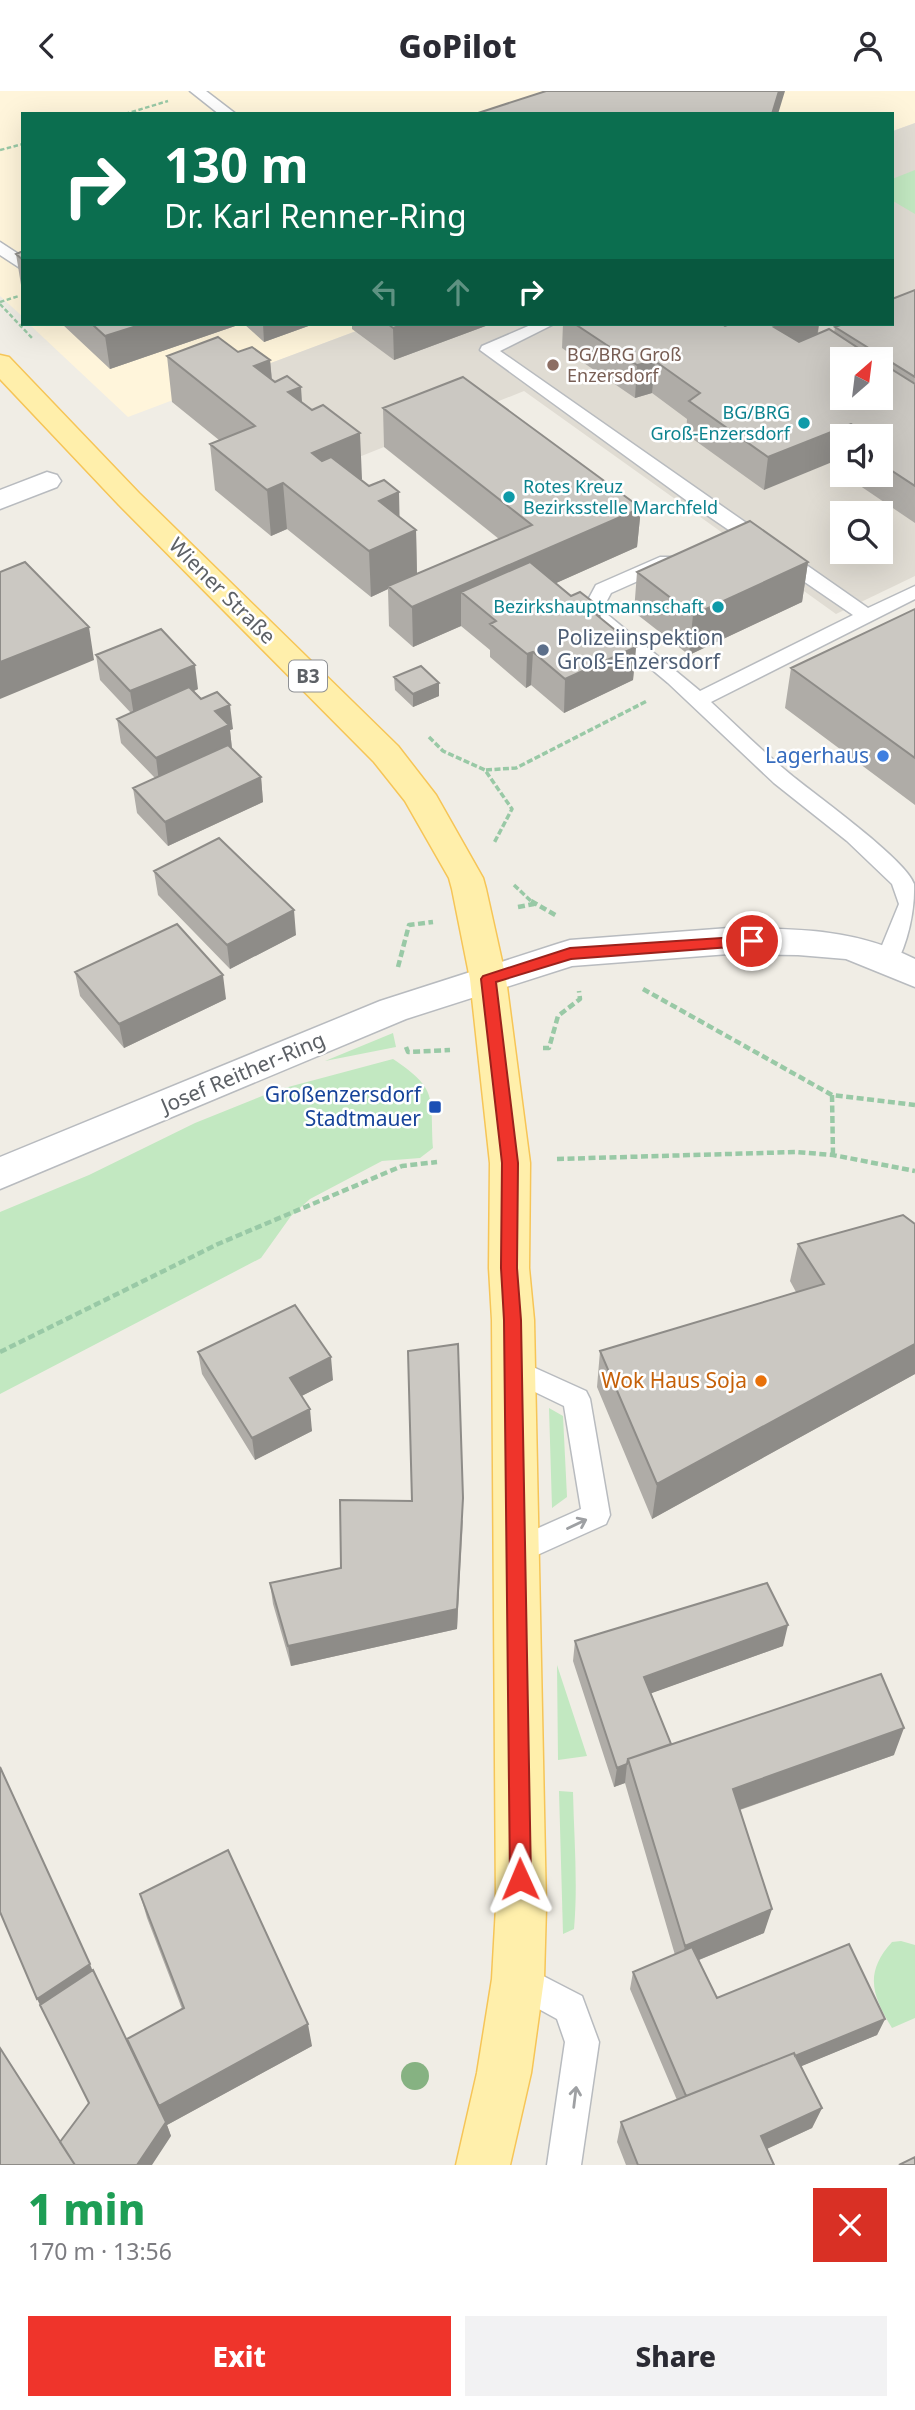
<!DOCTYPE html>
<meta charset="utf-8">
<style>
body{margin:0;font-family:"Noto Sans",sans-serif;background:#f2f2f3;color:#2b2b33;height:100vh;display:flex;flex-direction:column;font-size:26px;white-space:nowrap}
*{box-sizing:border-box;margin:0}
p{font-size:23px;color:#7c7c81}
.icon{flex:none;width:38px;height:38px;fill:none;stroke:currentColor;stroke-width:2;stroke-linecap:round;stroke-linejoin:round}
.map{position:relative;height:2074px;overflow:hidden}
.sheet{display:flex;flex-direction:column;background:#fff;flex:1}
.sheet>*{flex:none}
.top-card{position:absolute;left:21px;top:21px;width:873px;height:214px;border-radius:0px;box-shadow:0 7px 28px #0002;background:#0b6e4f;color:#fff;overflow:hidden}
.needle{width:46px;rotate:28deg}
.fabs{position:absolute;left:830px;top:256px;display:grid;gap:14px}
.fabs a{display:grid;place-items:center;width:63px;height:63px;border-radius:0px;background:#fff;box-shadow:0 7px 28px #0002;font-size:35px}
.pin{position:absolute;display:grid;place-items:center;width:60px;height:60px;color:#fff;margin:-30px;border:4px solid #fff;border-radius:50%;box-shadow:0 2px 7px #0007}
.me{position:absolute;width:77px;margin:-38px;rotate:359deg;stroke-linejoin:round;filter:drop-shadow(0 0 5px #0008)}
.turn{display:flex;align-items:center;gap:24px;height:147px;padding:0 28px;font-size:32px}
.turn .icon{width:91px;height:91px;stroke-width:2.5}
.turn b{display:block;font-size:49px;line-height:60px}
.lanes{display:flex;align-items:center;height:66px;padding:0 28px;background:#0003;justify-content:center;gap:35px;direction:ltr}
.lanes .off{opacity:.35}
.round{display:grid;place-items:center;flex:none;width:74px;height:74px;border-radius:0px;background:#f2f2f3}
.head{display:flex;align-items:center;justify-content:space-between;height:119px;padding:0 28px}
h1{font-size:42px;font-weight:800;line-height:52px;color:#1e9e55}
.action{display:flex;gap:14px;margin-top:auto;padding:14px 28px}
.action a{flex:1;height:80px;border-radius:0px;background:#ef342b;color:#fff;font-size:28px;font-weight:800;line-height:80px;text-align:center}
.action a+a{background:#f2f2f3;color:#2b2b33}
header{display:flex;justify-content:space-between;align-items:center;height:91px;padding:0 28px;background:#fff;font-size:32px;font-weight:800}
.map>svg:first-child{display:block}
.commercial{fill:#fff5db}
.education{fill:#e0dcd3;fill-rule:evenodd}
.green{fill:#c2e8c1}
.lines{fill:none;stroke-linecap:round;stroke-linejoin:round}
.lane-casing{stroke:#b8bbbf;stroke-width:3}
.street-casing{stroke:#b8bbbf;stroke-width:3}
.primary-casing{stroke:#f6c557;stroke-width:3}
.path-far2{stroke:#99c9a6;stroke-width:2.5;stroke-dasharray:4.5 2.5;stroke-linecap:butt}
.path-far1{stroke:#99c9a6;stroke-width:3.5;stroke-dasharray:6 2.5;stroke-linecap:butt}
.path{stroke:#99c9a6;stroke-width:4.5;stroke-dasharray:7 3.5;stroke-linecap:butt}
.lane{fill:#fff;fill-rule:evenodd}
.street{fill:#fff;fill-rule:evenodd}
.primary{fill:#ffefab;fill-rule:evenodd}
.tree{fill:#86b282}
.wall{fill:#afaca7;fill-rule:evenodd}
.shaded-wall{fill:#8e8c88}
.building{fill:#cbc8c2;stroke:#8e8c88;stroke-width:2}
.oneway{stroke:#9ea0a3}
.route{fill:#ef342b;stroke:#9b221c;stroke-width:2}
.education-dot{fill:#8d6e63;stroke:#fff;stroke-width:2.5}
.culture-dot{fill:#0f9aa8;stroke:#fff;stroke-width:2.5}
.service-dot{fill:#5c6f8a;stroke:#fff;stroke-width:2.5}
.shop-dot{fill:#3f7fe0;stroke:#fff;stroke-width:2.5}
.transit-dot{fill:#1a4fb4;stroke:#fff;stroke-width:2.5}
.food-dot{fill:#e8710a;stroke:#fff;stroke-width:2.5}
.labels{text-anchor:middle;stroke-width:5;stroke-linejoin:round;paint-order:stroke}
.far-education-label{font-size:18px;fill:#785e54;stroke:#fff;text-anchor:start}
.far-culture-label{font-size:18px;fill:#0d838f;stroke:#fff;text-anchor:end}
.shield{fill:#fff;stroke:#8e9094;stroke-width:2}
.shield-label{font-size:19px;font-weight:bold;fill:#5d6166}
.street-label{font-size:21px;fill:#5d6166;stroke:#fff}
.service-label{font-size:21px;fill:#4e5e75;stroke:#fff;text-anchor:start}
.shop-label{font-size:21px;fill:#366cbe;stroke:#fff;text-anchor:end}
.transit-label{font-size:21px;fill:#164399;stroke:#fff;text-anchor:end}
.food-label{font-size:21px;fill:#c56008;stroke:#fff;text-anchor:end}
</style>
<header><svg class="icon" aria-label="back" viewBox="0 0 24 24"><path d="M15 5l-7 7 7 7"/></svg>GoPilot<svg class="icon" aria-label="person" viewBox="0 0 24 24"><circle cx="12" cy="8" r="4"/><path d="M4 21q1-7 8-7t8 7"/></svg></header>
<div class="map">
<svg width="915" height="2074" viewBox="0 0 915 2074">
<rect width="100%" height="100%" fill="#f0ede5"/>
<path class="commercial" d="M0 0H915V32L893 40 892 23H23V226L0 205Z
M29 233H375L128 326Z"/>
<path class="education" d="M915 32V485L836 523 524 300 359 366 249 280 375 233H892L893 40ZM842 268H880V306H842ZM842 345H880V383H842ZM842 422H880V460H842Z"/>
<path class="green" d="M915 79V123L893 110 892 88Z
M393 942 396 956 325 970Z
M393 968C439 999 430 1005 433 1057L420 1067 382 1070 310 1108 291 1125 261 1167 0 1303V1121L89 1084 195 1032 277 999Z
M549 1317 563 1325 567 1406 552 1417Z
M557 1574 587 1665 558 1669Z
M559 1700 573 1701C574 1747 578 1793 574 1838L563 1843Z
M901 1850 915 1854V1927L892 1937C872 1904 864 1882 892 1851Z"/>
<g class="lines">
<defs>
<path id="lane" d="M190 0H206L236 23H219Z
M0 151 23 166V179L0 164Z
M533 233H554L500 260 868 517 915 495V508L711 611C737 635 763 661 790 683 814 703 907 769 914 793 915 819 908 852 895 875L887 877 879 875 876 869 899 813 892 793 847 750 774 692 668 592 582 520 596 494 660 466H674L676 470 674 474 611 502 602 519 700 600 853 524 701 420 480 259 482 255Z
M513 1267 586 1300 590 1308 610 1424 606 1433 515 1474 505 1470 501 1461 505 1452 581 1418 564 1315 504 1286 500 1278 504 1270Z
M518 1872 582 1905 599 1951 581 2074H547L565 1951 557 1928 506 1900 502 1888 506 1876Z"/>
<path id="street" d="M47 381 57 384 61 390 57 396 0 418V399Z
M729 837C795 838 854 837 915 868V896L846 868 798 864 729 863 572 875 406 928 0 1098V1066L380 910 557 853 570 849Z"/>
<path id="primary" d="M0 264 9 266 139 402 398 655 436 704 483 787 486 798 506 888 530 1072 529 1177 534 1229 546 1816 544 1888 531 1982 510 2074H456L477 1982 492 1888 496 1816 492 1229 489 1177 490 1072 470 888 452 798 449 787 405 710 374 671 119 414 0 288Z"/>
</defs>
<use href="#lane" class="lane-casing"/>
<use href="#street" class="street-casing"/>
<use href="#primary" class="primary-casing"/>
<path class="path-far2" d="M125 23 168 10
M0 59 23 53
M0 211 19 205
M0 213 33 248"/>
<path class="path-far1" d="M429 646 443 660 485 679 512 718 494 752
M486 679 516 677 647 610
M514 794 533 812"/>
<path class="path" d="M531 810 557 825
M518 816 534 813
M398 876 409 834 433 831
M643 898 832 1004 915 1014
M406 956 408 961 450 959
M543 957H549L558 925 580 908 579 900
M832 1004 833 1064
M557 1068 796 1061 833 1064 915 1080
M0 1261 218 1153 402 1075 437 1071"/>
<use href="#lane" class="lane"/>
<use href="#street" class="street"/>
<use href="#primary" class="primary"/>
</g>
<circle class="tree" cx="415" cy="1985" r="14"/>
<path class="wall" d="M23 160V196L21 194 16 163Z
M915 199V432L847 386V383H880V345H842L764 399 686 343 687 328 652 302 635 307 562 257 563 233H819L818 243 834 242 835 236 839 234V233H892ZM842 268H880V306Z
M62 233H241L110 278Z
M244 233H314L264 251Z
M352 233H491L394 269 352 238Z
M238 261 270 269 272 288 302 311 362 388 360 389 400 426 416 439 417 483 499 448 384 356 383 317 641 417 637 456 556 492 571 505 601 517 600 527 636 556 633 589 564 622 531 594 526 597 490 566V559L461 535 413 556 389 535 388 498 371 506 287 438 271 445 215 399 210 353 219 349 172 311 167 265Z
M808 471 802 511 689 564 634 521 637 481Z
M915 518V714L785 617 791 577Z
M96 564 198 598 194 600 233 638 230 639 232 658 261 686 263 711 168 755 137 722 133 697 155 687 121 652 117 628 131 622 100 589Z
M394 586 439 592V605L413 616 395 599Z
M154 780 296 844 230 878 158 804Z
M75 881 226 908 124 957 80 905Z
M915 1133V1283L652 1428 597 1296 600 1260 796 1201 790 1190 798 1153Z
M198 1261 333 1289 301 1305 312 1340 255 1369 202 1283Z
M463 1429 457 1538 291 1575 273 1513 270 1492 341 1477Z
M575 1550 783 1555 651 1602 671 1653 894 1664 740 1719 764 1842 699 1869 717 1907 885 1928 877 1944 801 1975 822 2017 812 2037 767 2058 774 2074H626L617 2051 621 2031 677 2009 630 1898 633 1881 675 1864 625 1692 614 1696 573 1570Z
M140 1803 312 1955 167 2034 171 2045 60 2051 88 2013 93 1879 135 1968 127 1948 182 1918 147 1827Z"/>
<path class="shaded-wall" d="M779 0H785L778 23H772Z
M143 233H241L110 278 105 245Z
M263 233H314L264 251Z
M405 233H491L394 269 393 237Z
M784 233H819L816 251 770 269 774 236Z
M270 269 274 315 254 275Z
M655 270 652 302 635 307 637 274Z
M301 296 304 341 288 301Z
M851 333 849 345H842V367L764 399 768 366Z
M360 342 362 388 315 408 312 362Z
M283 392 287 438 271 445 267 399Z
M399 401 400 446 416 439 417 485 388 495V498L371 506 369 460 379 410Z
M641 417 637 456 487 523 461 501V535L413 556 412 516Z
M808 471 802 511 689 564 693 524Z
M601 517 599 551 593 521Z
M89 536 94 569 0 608V571Z
M636 556 633 589 564 622 565 588Z
M533 561 531 594 526 597 527 563Z
M195 574 198 598 134 625 130 600Z
M439 592V605L413 616V603Z
M230 614 233 638 230 639 232 658 159 691 156 667 215 620Z
M261 686 263 711 168 755 165 731Z
M294 819 296 844 230 878 227 854Z
M223 884 226 908 124 957 119 933Z
M915 1253V1283L652 1428 657 1393Z
M331 1266 333 1289 292 1310 290 1287Z
M310 1318 312 1340 255 1369 252 1347Z
M463 1407 457 1538 291 1575 288 1555Z
M788 1534 783 1555 641 1606 644 1586Z
M904 1637 894 1664 727 1723 733 1698Z
M627 1673 625 1692 614 1696 617 1677Z
M772 1818 764 1842 679 1877 685 1855Z
M90 1873 99 1896 48 1930 37 1908Z
M885 1928 877 1944 683 2024 687 2009Z
M308 1933 312 1955 167 2034 171 2045 152 2074H137L165 2032 159 2015Z
M822 2017 812 2037 753 2064 761 2045Z"/>
<path class="building" d="M546 0H779L772 23H475Z
M23 160V169L16 163Z
M915 199V286L835 236 843 233H892V208Z
M92 233H143L105 245Z
M388 233H405L393 237Z
M575 233H722L725 235 730 233H784L774 236 799 251 829 238 875 268H842V306H880V271L915 293V395L880 372V345H871L851 333 768 366 689 310 700 302 655 270 637 274Z
M218 246 238 261 252 256 270 269 254 275 275 291 287 285 301 296 288 301 312 319 323 314 360 342 312 362 322 370 331 366 369 395 384 389 399 401 379 410 416 439 369 460 283 392 267 399 210 353 255 335 167 265Z
M463 286 641 417 412 516 388 495 532 434 383 317Z
M750 430 808 471 693 524 637 481Z
M25 471 89 536 0 571V481Z
M530 471 571 505 580 501 601 517 593 521 636 556 565 588 533 561 527 563 490 533 496 530 461 501Z
M915 518V667L791 577Z
M161 538 195 574 130 600 96 564Z
M421 575 439 592 413 603 394 586Z
M189 596 201 608 217 601 230 614 215 620 229 634 156 667 117 628Z
M228 654 261 686 165 731 133 697Z
M219 747 294 819 227 854 154 780Z
M177 833 223 884 119 933 75 881Z
M903 1124 915 1133V1253L657 1393 600 1260 824 1193 798 1153Z
M295 1214 331 1266 290 1287 310 1318 252 1347 198 1261Z
M458 1253 463 1407 457 1518 288 1555 270 1492 341 1477 340 1409 412 1410 408 1260Z
M767 1492 788 1534 644 1586 671 1653 628 1668 627 1673 617 1677 575 1550Z
M881 1583 904 1637 733 1698 772 1818 685 1855 628 1668Z
M0 1676 90 1873 37 1908 0 1821Z
M228 1759 308 1933 159 2015 127 1948 184 1917 140 1803Z
M849 1853 885 1928 795 1965 794 1962 686 2005 633 1881 692 1856 717 1907Z
M93 1879 166 2031 137 2074H75L60 2051 89 2012 40 1914Z
M0 1957 75 2074H0Z
M794 1962 822 2017 761 2045 774 2074H638L621 2031Z
M915 2066V2074H899Z"/>
<defs><path id="oneway-shaft" d="M-6 0H5M1.5-3L5.5 0L1.5 3" fill="none" stroke-width="1.6" stroke-linecap="round" stroke-linejoin="round" transform="scale(1.75)"/></defs>
<g class="oneway">
<use href="#oneway-shaft" transform="translate(577 1433) rotate(-25)"/>
<use href="#oneway-shaft" transform="translate(575 2006) rotate(-83)"/>
</g>
<path class="route" d="M752 845 757 847 760 850 757 854 571 868 496 891 518 1072 517 1177 521 1229 531 1788 528 1795 520 1798 513 1795 510 1788 504 1229 501 1177 502 1072 481 888 483 885 570 857Z"/>
<circle class="education-dot" cx="553" cy="274" r="7"/>
<g class="culture-dot">
<circle cx="804" cy="332" r="7"/>
<circle cx="509" cy="406" r="7"/>
<circle cx="718" cy="516" r="7"/>
</g>
<circle class="service-dot" cx="543" cy="559" r="7"/>
<circle class="shop-dot" cx="883" cy="665" r="7"/>
<rect class="transit-dot" x="428" y="1009" width="14" height="14" rx="3.5"/>
<circle class="food-dot" cx="761" cy="1290" r="7"/>
<g class="labels">
<g class="far-education-label">
<text x="567" y="270">BG/BRG Groß<tspan x="567" dy="21">Enzersdorf</tspan></text>
</g>
<g class="far-culture-label">
<text x="790" y="328">BG/BRG<tspan x="790" dy="21">Groß-Enzersdorf</tspan></text>
<text x="523" y="402" text-anchor="start">Rotes Kreuz<tspan x="523" dy="21">Bezirksstelle Marchfeld</tspan></text>
<text x="704" y="522">Bezirkshauptmannschaft</text>
</g>
<rect class="shield" x="289" y="569.5" width="38" height="31" rx="5"/>
<g class="shield-label">
<text x="308" y="592">B3</text>
</g>
<g class="street-label">
<text transform="translate(222 500) rotate(45)" y="7">Wiener Straße</text>
<text transform="translate(243 982) rotate(-23)" y="7">Josef Reither-Ring</text>
</g>
<g class="service-label">
<text x="557" y="554">Polizeiinspektion<tspan x="557" dy="24">Groß-Enzersdorf</tspan></text>
</g>
<g class="shop-label">
<text x="869" y="672">Lagerhaus</text>
</g>
<g class="transit-label">
<text x="421" y="1011">Großenzersdorf<tspan x="421" dy="24">Stadtmauer</tspan></text>
</g>
<g class="food-label">
<text x="747" y="1297">Wok Haus Soja</text>
</g>
</g>
</svg>
<div class="fabs">
<a><svg class="needle" viewBox="-14 -14 28 28"><path d="M0-13l5 13h-10z" fill="#e53935"/><path d="M0 13l5-13h-10z" fill="#7c7c81"/></svg></a>
<a><svg class="icon" aria-label="sound" viewBox="0 0 24 24"><path d="M4 9h4l5-4v14l-5-4H4zM17 9q2 3 0 6"/></svg></a>
<a><svg class="icon" aria-label="search" viewBox="0 0 24 24"><circle cx="10" cy="10" r="6"/><path d="M15 15l6 6"/></svg></a>
</div>
<div class="pin" style="left:752px;top:850px;background:#d93025"><svg class="icon" aria-label="arrive" viewBox="0 0 24 24"><path d="M6 21V4h12l-3 4 3 4H6"/></svg></div>
<svg class="me" style="left:520px;top:1788px" viewBox="-20 -20 40 40"><path d="M0-17L14 15 0 8-14 15z" fill="#ef342b" stroke="#fff" stroke-width="4"/></svg>
<div class="top-card">
<div class="turn"><svg class="icon" aria-label="right" viewBox="0 0 24 24"><path d="M7 20v-9h11M14 6l5 5-5 5"/></svg><div><b>130 m</b>Dr. Karl Renner-Ring</div></div>
<div class="lanes"><svg class="icon off" aria-label="left" viewBox="0 0 24 24"><path d="M17 20v-9H6M10 6l-5 5 5 5"/></svg><svg class="icon off" aria-label="ahead" viewBox="0 0 24 24"><path d="M12 20V5M6 11l6-6 6 6"/></svg><svg class="icon" aria-label="right" viewBox="0 0 24 24"><path d="M7 20v-9h11M14 6l5 5-5 5"/></svg></div>
</div>
</div>
<section class="sheet">
<div class="head"><div><h1>1 min</h1><p>170 m · 13:56</p></div><a class="round" style="background:#d93025;color:#fff"><svg class="icon" aria-label="close" viewBox="0 0 24 24"><path d="M6 6l12 12M18 6L6 18"/></svg></a></div>
<div class="action"><a>Exit</a><a>Share</a></div>
</section>
